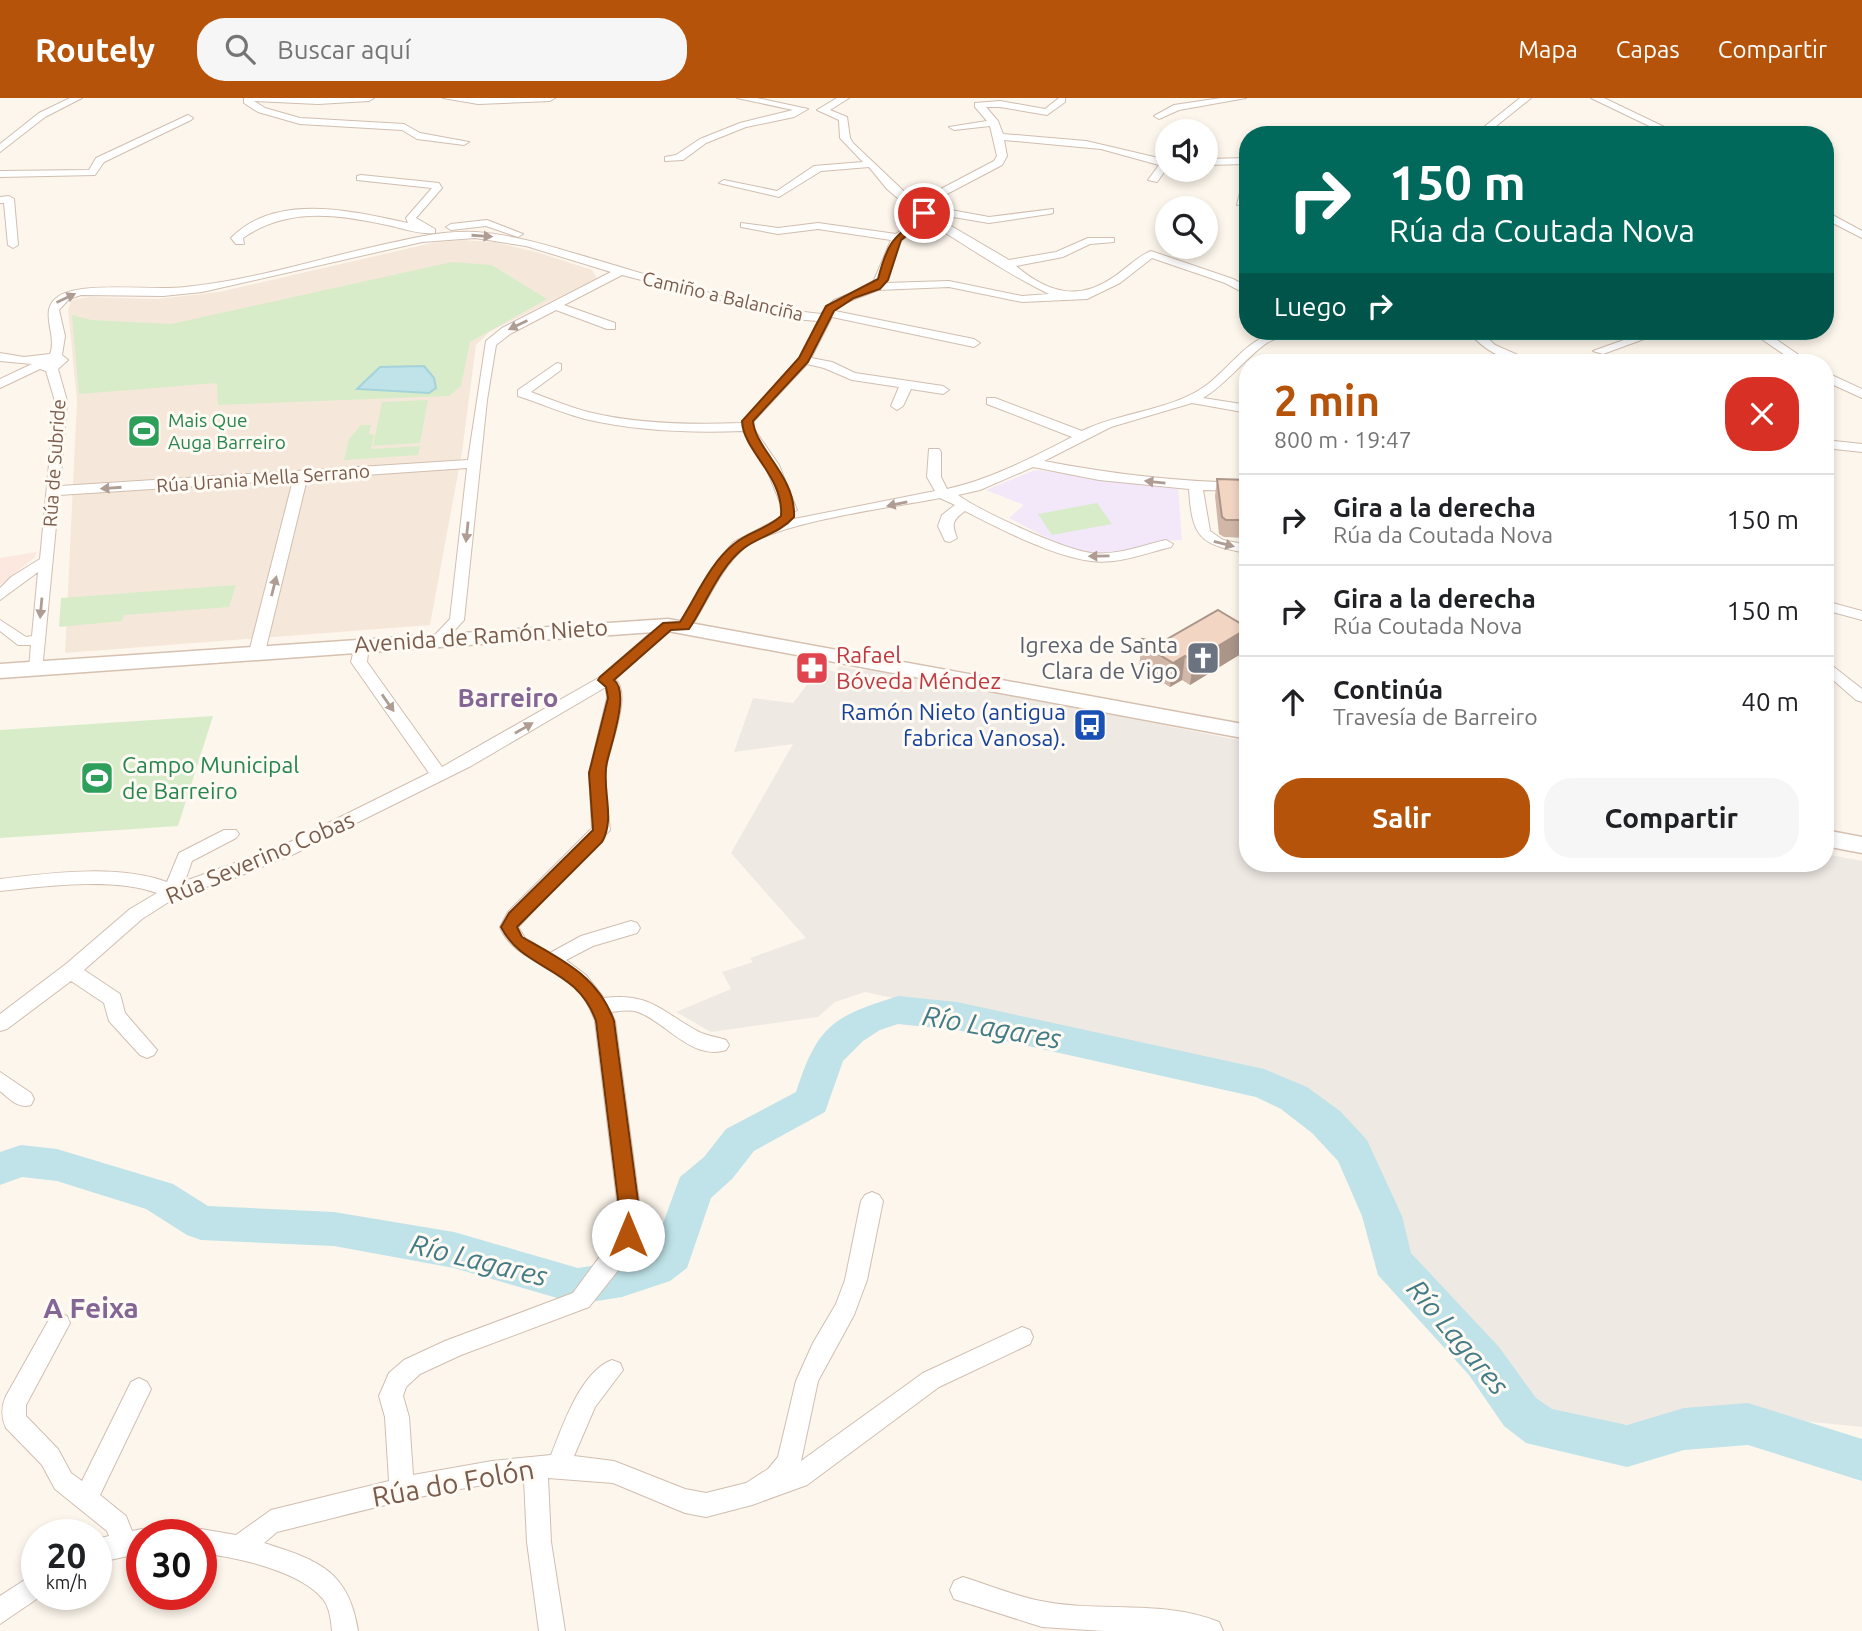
<!DOCTYPE html>
<html lang="es">
<meta charset="utf-8">
<style>
body{margin:0;font-family:Ubuntu,sans-serif;background:#f6f6f6;color:#202124;height:100vh;display:flex;flex-direction:column;font-size:26px;white-space:nowrap}
*{box-sizing:border-box;margin:0}
p{font-size:23px;color:#757577}
.icon{flex:none;width:38px;height:38px;fill:none;stroke:currentColor;stroke-width:2;stroke-linecap:round;stroke-linejoin:round}
.map{position:relative;flex:1;overflow:hidden}
.panel{position:absolute;left:1239px;top:256px;width:595px;height:518px;display:flex;flex-direction:column;background:#fff;border-radius:28px;box-shadow:0 4px 10px #0003}
.panel>*{flex:none}
.guide{position:absolute;left:1239px;top:28px;width:595px;height:214px;border-radius:28px;box-shadow:0 4px 10px #0003;background:#00695c;color:#fff;overflow:hidden}
.fabs{position:absolute;left:1155px;top:21px;display:grid;gap:14px}
.fabs a{display:grid;place-items:center;width:63px;height:63px;border-radius:50%;background:#fff;box-shadow:0 4px 10px #0003;font-size:35px}
.speed{position:absolute;left:21px;top:1421px;display:flex;gap:14px;font-size:35px;font-weight:700;text-align:center}
.speed>*{display:grid;place-content:center;width:91px;height:91px;border-radius:50%;background:#fff;box-shadow:0 4px 10px #0003;line-height:1}
.speed small{font-size:18px;font-weight:400}
.speed .limit{border:10px solid #d22;background:#fff;color:#111}
.pin{position:absolute;display:grid;place-items:center;width:60px;height:60px;color:#fff;margin:-30px;border:4px solid #fff;border-radius:50%;box-shadow:0 2px 7px #0007}
.me{position:absolute;width:77px;margin:-38px;rotate:0deg;stroke-linejoin:round;filter:drop-shadow(0 0 5px #0008)}
.turn{display:flex;align-items:center;gap:24px;height:147px;padding:0 35px;font-size:32px}
.turn .icon{width:91px;height:91px;stroke-width:2.5}
.turn b{display:block;font-size:49px;line-height:60px}
.then{display:flex;align-items:center;height:66px;padding:0 35px;background:#0003;gap:14px;font-size:26px}
.round{display:grid;place-items:center;flex:none;width:74px;height:74px;border-radius:28px;background:#f6f6f6}
.headline{display:flex;align-items:center;justify-content:space-between;height:119px;padding:0 35px}
h1{font-size:42px;font-weight:700;line-height:52px;color:#b45309}
.primary-button{display:flex;gap:14px;margin-top:auto;padding:14px 35px}
.primary-button a{flex:1;height:80px;border-radius:28px;background:#b45309;color:#fff;font-size:28px;font-weight:700;line-height:80px;text-align:center}
.primary-button a+a{background:#f6f6f6;color:#202124}
ul{padding:0;list-style:none}
li{display:flex;align-items:center;gap:21px;height:91px;padding:0 35px;border-top:2px solid #e0e0e0}
li div{flex:1}
li b{display:block;font-size:26px}
li em{font-style:normal}
header{display:flex;align-items:center;gap:42px;box-sizing:border-box;height:98px;padding:0 35px;background:#b45309;color:#fff}
header strong{font-size:33px}
nav{display:flex;gap:38px;margin-inline-start:auto;font-size:24px}
.search{width:490px;height:63px;background:#f6f6f6;display:flex;align-items:center;gap:18px;box-sizing:border-box;padding:0 24px;border-radius:28px;color:#757577;font-size:26px}
.map>svg:first-child{display:block}
.residential{fill:#f5e8da}
.commercial{fill:#fde8e0}
.industrial{fill:#efe9e4}
.education{fill:#f3e8fa}
.green{fill:#d8ecc9}
.water{fill:#bfe3e8;stroke:#a5d3da;stroke-width:2}
.lines{fill:none;stroke-linecap:round;stroke-linejoin:round}
.river{fill:#bfe3e8;fill-rule:evenodd}
.minor-casing{stroke:#d1beb0;stroke-width:2}
.secondary-casing{stroke:#d6c0b0;stroke-width:3}
.minor{fill:#fff;fill-rule:evenodd}
.secondary{fill:#fff;fill-rule:evenodd}
.wall{fill:#d1b7a8}
.shaded-wall{fill:#aa9588}
.building{fill:#f3d5c3;stroke:#aa9588;stroke-width:2}
.oneway{fill:#af9d94}
.route{fill:#b45309;stroke:#753606;stroke-width:2}
.labels{text-anchor:middle;stroke-width:6;stroke-linejoin:round;paint-order:stroke}
.far-street-label{font-size:19px;fill:#7a5c4d;stroke:#fffaf3}
.far-leisure-label{font-size:19px;fill:#27864d;stroke:#fffaf3;text-anchor:start}
.street-label{font-size:23px;fill:#7a5c4d;stroke:#fffaf3}
.worship-label{font-size:23px;fill:#5b616d;stroke:#fffaf3;text-anchor:end}
.health-label{font-size:23px;fill:#be3a42;stroke:#fffaf3;text-anchor:start}
.transit-label{font-size:23px;fill:#164399;stroke:#fffaf3;text-anchor:end}
.leisure-label{font-size:23px;fill:#27864d;stroke:#fffaf3;text-anchor:start}
.quarter-label{font-size:26px;font-weight:bold;fill:#846695;stroke:#fffaf3}
.near-water-label{font-size:28px;font-style:italic;fill:#437c86;stroke:#fffaf3}
.near-neighbourhood-label{font-size:28px;font-weight:bold;fill:#846695;stroke:#fffaf3}
.near-street-label{font-size:28px;fill:#7a5c4d;stroke:#fffaf3}
</style>
<header>
<strong>Routely</strong>
<div class="search"><svg class="icon" aria-label="search" viewBox="0 0 24 24"><circle cx="10" cy="10" r="6"/><path d="M15 15l6 6"/></svg>Buscar aquí</div>
<nav><a>Mapa</a><a>Capas</a><a>Compartir</a></nav>
</header>
<div class="map">
<svg width="1862" height="1533" viewBox="0 0 1862 1533">
<rect width="100%" height="100%" fill="#fdf6ec"/>
<path class="residential" d="M463 142 494 144 540 155 592 172 597 180 489 234 476 247 462 354 430 527 65 555 77 303 68 211 72 202 88 199 158 201 219 194 432 145Z"/>
<path class="commercial" d="M36 454 35 459 0 487V460Z"/>
<path class="industrial" d="M839 568 861 573 874 570 1248 644V765H1825V756L1862 763V1329L1683 1311 1649 1327 1543 1325 1526 1312 1439 1205 1401 1168 1393 1127 1356 1045 1308 1000 1276 982 865 894 835 904 818 919 711 934 676 914 731 891 722 874 753 864 750 860 806 840 731 755 793 646 734 654 753 600 793 605 820 570 836 574Z"/>
<path class="education" d="M1035 372 1178 389 1182 442 1166 443 1106 456H1091L1063 448 1009 420 1024 407 986 392Z"/>
<path class="green" d="M452 164 492 167 547 201 470 244 461 288 449 298 218 307 217 285 79 296 72 217 91 222 171 226Z
M428 302 420 345 373 348 382 304Z
M361 327H371L369 336 374 337 371 351 420 348 418 357 344 362 349 341Z
M1097 405 1112 426 1052 437 1038 416Z
M236 487 229 509 124 517 122 523 59 529 61 500Z
M213 618 178 728 0 740V632Z"/>
<path class="water" d="M424 268 434 280 436 290 429 295 357 291 380 269Z"/>
<g class="lines">
<path class="river" d="M898 898 957 904 1264 971 1307 989 1340 1013 1367 1042 1402 1118 1411 1155 1499 1249 1536 1300 1552 1311 1627 1327 1684 1310 1748 1305 1862 1341V1383L1748 1347 1684 1352 1627 1369 1526 1345 1504 1328 1469 1277 1378 1177 1362 1118 1338 1063 1312 1035 1281 1011 1256 999 957 932 898 926 880 932 863 943 843 963 825 1014 754 1053 732 1081 711 1100 687 1170 670 1183 622 1199 578 1206 454 1170 334 1148 201 1142 187 1137 146 1111 57 1083 22 1079 0 1087V1054L21 1047 57 1051 173 1086 208 1108 334 1114 454 1134 578 1170 622 1163 642 1157 655 1147 680 1079 704 1059 726 1031 796 994C818 927 832 919 898 898Z"/>
<defs>
<path id="minor" d="M70 0H82L45 19 0 54V46L39 15Z
M244 0H374L369 3 318 6 254 3 265 10 300 20 404 26 420 35 469 44 464 47 417 41 402 32 300 26 258 14 244 5Z
M443 0H555L550 3 478 6Z
M737 0H757L808 11 794 19 746 29 706 45 683 62 665 63V59L676 57 700 41 740 25 793 12Z
M837 0H849L830 12 847 19 850 40 853 45 912 101 937 93 994 63 997 58 990 28 954 32 949 29 987 23 975 9V5L1000 3 1045 11 1059 0H1065V4L1047 17 1000 9H986L998 23 1003 36 1086 43 1167 62V70L1157 84 1148 82 1159 67 1101 51 1004 42 1007 58 1002 67 945 97 918 106 989 119 1053 111V115L1049 116 989 125 929 115 1009 162 1056 154 1088 140H1114V144L1090 146 1063 159 1016 168C1048 195 1079 204 1115 178 1127 170 1138 158 1151 153L1233 181 1248 189V197L1225 185 1152 160 1120 185 1087 201 1022 204 949 189 878 192 842 206 835 213 974 241 980 245 974 249 832 219 811 260 832 264 855 275 943 288 949 292 943 296 911 291 903 308 897 312 891 308 899 289 852 282 824 270 807 266 753 324 754 331 779 367 797 412 790 416 783 412 765 367 743 333C690 335 636 333 585 321 562 315 540 305 518 298V292L557 265 561 266V272L531 294C550 301 569 309 588 314 637 326 691 327 741 325L799 260 818 223 793 221 622 177 564 207 615 225V231H607L556 212 510 236 496 247 487 302 464 522 444 544 439 546 431 541 450 521 467 370 307 381 265 554 257 559 249 554 293 382 59 397 42 573 37 575 29 570 31 547H18L0 533V522L26 539 32 538 38 474 0 502V490L11 479 40 461 55 303 46 273 40 271 0 290V281L32 266 0 263V255L24 259 50 256C58 237 37 211 59 198 83 183 153 193 185 189 249 183 314 162 377 148 409 141 443 132 476 134 519 137 559 151 600 163 672 184 747 209 821 216L834 202 872 187 891 142 818 131 778 136 741 129V125L778 130 818 125 896 136 920 119 887 91 869 69 821 73 779 99 719 85 724 82 777 93 814 68 863 64 840 40 839 22 817 12ZM927 124C968 148 1007 176 1049 196L1022 198 949 183 885 185 896 150 902 142ZM475 140 526 148 611 174 502 230 486 243 468 362 60 388 67 303 58 271 68 262 62 257 65 238 59 212 69 201 81 197 163 198 202 194 422 144Z
M1221 0H1246L1179 12 1159 21 1154 18 1174 7Z
M1520 0H1531L1485 37H1474Z
M1591 0H1604L1681 37H1668Z
M188 17 193 20 191 22 104 64 95 77 0 79V73L89 72 96 60Z
M1248 60V66L1206 67V61Z
M361 77 439 85 442 90 416 120 435 131V135C420 137 402 130 387 127 337 116 287 109 243 140L244 146H236L231 140C276 94 352 113 408 125L406 120 432 90 357 82V78Z
M1248 80 1246 105 1237 107 1243 83Z
M9 98 14 101 18 147 13 150 8 147 4 105H0V99Z
M1825 113 1862 133V140L1825 121Z
M487 122 523 136 518 139 486 128 451 132 446 129 451 126Z
M1280 233H1387L1381 237C1351 237 1288 228 1264 247 1242 264 1226 286 1203 300L1248 307V315L1192 305 1111 329 1044 363C1112 376 1179 384 1248 385V393L1203 392 1210 433 1223 442 1248 447V455C1200 447 1192 440 1189 391L1099 382 1033 369 980 392 958 397C981 414 1063 451 1091 455 1116 458 1143 447 1166 442L1173 446 1171 449C1146 455 1117 467 1091 463 1052 458 1000 431 965 413 953 422 951 425 957 440L950 444 945 443 938 428 942 417 955 407 940 400C895 409 774 424 743 451 719 472 706 507 689 532H679L677 529 718 462 734 444 778 421 789 422 935 393 927 379 929 351H939L941 354V379L947 391C992 381 1031 360 1072 339L987 306V300H995L1082 333C1120 314 1175 312 1208 286 1232 267 1248 240 1280 233Z
M1468 233H1480L1495 247 1534 264C1507 265 1485 254 1468 233Z
M1649 233H1666L1603 256 1593 253Z
M1750 233H1764L1809 264H1795Z
M1825 274 1862 291V300L1825 283Z
M1825 342 1862 346V354L1825 350Z
M1825 503 1862 513V522L1825 512Z
M668 523 673 524 675 527 673 530 615 581C634 597 606 654 605 677 605 695 608 714 610 732L518 829 525 840 550 855 581 838 631 823 637 825 640 830 637 835 593 848 566 862 586 877 604 900C650 894 662 914 699 934 708 938 717 939 726 942L729 947 726 952C692 963 666 924 638 914 629 911 620 913 611 914L615 923 641 1118 636 1143 620 1170 589 1209 461 1257 420 1276 406 1289 403 1298 409 1319 413 1377 492 1363 551 1357C563 1328 580 1274 612 1262L620 1265 623 1272 595 1309 574 1358 614 1363 685 1391 706 1395 746 1385 768 1371 778 1359 796 1283 813 1245 836 1206 845 1182 861 1103 865 1097 872 1094 879 1097 883 1103 867 1182 854 1217 818 1283 801 1363 923 1275 1022 1229 1030 1232 1033 1239 1030 1246 939 1289 807 1387 752 1407 706 1419 685 1415 613 1385 548 1380 551 1444 565 1533H539L527 1444 524 1382C440 1390 359 1414 277 1434L264 1445C318 1462 349 1473 358 1533H332C331 1523 330 1510 323 1501 300 1473 236 1459 201 1455V1437H191L192 1434 201 1431 236 1437 271 1412 389 1383 385 1319 379 1298 389 1275 404 1262 445 1243 573 1195 617 1135 619 1118 595 923C590 908 581 893 568 882 545 862 513 860 500 829L508 814 592 730 589 675 607 600 606 589 471 668 294 756 237 779 178 798 142 821 84 872 120 896 125 915 157 952 154 957 147 960 140 957 109 923 104 905 71 883 7 931 0 933V916L66 866 130 811 157 795C114 779 46 788 0 793V781C52 775 116 766 167 784L179 755 224 732H236L239 736 236 740 192 763 185 783 282 748 429 675 351 564 356 543 361 541 369 546 367 564 442 669 600 579 663 524Z
M1825 562 1862 591V604L1856 602 1825 575Z
M0 974 31 995 34 1001 31 1007C18 1011 10 1001 0 993Z
M59 1215 67 1218 70 1225 26 1307V1318L58 1351 71 1375 82 1383 131 1284 139 1280 147 1284 151 1291 100 1397 126 1418 132 1433 142 1431 151 1434 152 1437H142V1455L96 1465V1441L109 1438 107 1433 55 1391 42 1367 6 1330C1 1319 1 1309 6 1298L51 1218Z
M37 1474V1496H44L0 1526V1498Z
M963 1479C989 1487 1015 1498 1041 1503 1099 1515 1163 1501 1219 1524L1223 1533H1104L1042 1529 954 1501 950 1492 954 1483Z"/>
<path id="secondary" d="M668 521 1248 627V641L668 533 0 580V566Z
M1825 732 1862 739V755L1825 748Z"/>
</defs>
<use href="#minor" class="minor-casing"/>
<use href="#secondary" class="secondary-casing"/>
<use href="#minor" class="minor"/>
<use href="#secondary" class="secondary"/>
</g>
<path class="wall" d="M1217 381 1248 382V440L1224 439 1219 436 1215 398Z
M1248 530 1244 554 1190 587 1182 582 1170 589 1139 570 1142 541 1162 544Z"/>
<path class="shaded-wall" d="M1248 530 1244 554 1190 587 1193 563Z
M1185 558 1182 582 1170 589 1173 565Z"/>
<path class="building" d="M1217 381 1248 382V422H1226L1222 419Z
M1218 512 1248 530 1193 563 1185 558 1173 565 1142 546V541L1162 544Z"/>
<defs><path id="oneway-solid" d="M-6-.8H1V-3.2L6.5 0L1 3.2V.8H-6Z" transform="scale(1.75)"/></defs>
<g class="oneway">
<use href="#oneway-solid" transform="translate(482 138) rotate(4)"/>
<use href="#oneway-solid" transform="translate(66 200) rotate(-25)"/>
<use href="#oneway-solid" transform="translate(518 227) rotate(154)"/>
<use href="#oneway-solid" transform="translate(1155 384) rotate(-174)"/>
<use href="#oneway-solid" transform="translate(111 390) rotate(176)"/>
<use href="#oneway-solid" transform="translate(897 406) rotate(168)"/>
<use href="#oneway-solid" transform="translate(467 434) rotate(96)"/>
<use href="#oneway-solid" transform="translate(1224 446) rotate(14)"/>
<use href="#oneway-solid" transform="translate(1099 458) rotate(179)"/>
<use href="#oneway-solid" transform="translate(274 488) rotate(-76)"/>
<use href="#oneway-solid" transform="translate(41 510) rotate(95)"/>
<use href="#oneway-solid" transform="translate(388 605) rotate(55)"/>
<use href="#oneway-solid" transform="translate(524 630) rotate(-30)"/>
</g>
<path class="route" d="M921 113H928L931 119 901 142 888 182 880 191 854 200 834 213 808 264 753 323C755 351 796 378 794 419 780 435 760 438 744 450 719 469 706 506 689 531L671 532 614 582C630 594 611 646 607 664 601 690 616 720 602 744L517 829 522 839C561 861 598 878 614 923L640 1118 635 1143H621L618 1137 620 1118 596 923C577 868 523 873 501 829L509 815 593 732 589 675 608 600 606 589 598 582 600 579 663 525 680 524C696 499 710 465 734 446 748 434 767 431 781 418 784 378 743 353 742 323L799 260 826 208 878 181C887 146 892 140 921 118Z"/>
<defs>
<symbol id="stadium-square" viewBox="-11 -11 22 22"><rect x="-9" y="-9" width="18" height="18" rx="4" fill="#2e9e5b" stroke="#fffaf3"/><path d="M0-5a6.5 5 0 1 0 0 10a6.5 5 0 1 0 0-10ZM-3.5-1.8h7v3.6h-7Z" fill="#fff"/></symbol>
<symbol id="church-square" viewBox="-11 -11 22 22"><rect x="-9" y="-9" width="18" height="18" rx="4" fill="#6b7280" stroke="#fffaf3"/><path d="M-1.2-6h2.4v3.5h3.3v2.4h-3.3V6h-2.4V-.1h-3.3v-2.4h3.3Z" fill="#fff"/></symbol>
<symbol id="pharmacy-square" viewBox="-11 -11 22 22"><rect x="-9" y="-9" width="18" height="18" rx="4" fill="#e0444e" stroke="#fffaf3"/><path d="M-2-6h4v4h4v4h-4v4h-4v-4h-4v-4h4Z" fill="#fff"/></symbol>
<symbol id="bus-square" viewBox="-11 -11 22 22"><rect x="-9" y="-9" width="18" height="18" rx="4" fill="#1a4fb4" stroke="#fffaf3"/><path d="M-5-6H5V4H4V6H2V4H-2V6H-4V4H-5ZM-3.5-4V0h7V-4ZM-3.5 1.2v1.5H-2V1.2ZM2 1.2v1.5H3.5V1.2Z" fill="#fff"/></symbol>
</defs>
<g fill-rule="evenodd">
<use href="#stadium-square" x="125" y="314" width="38" height="38"/>
<use href="#church-square" x="1184" y="541" width="38" height="38"/>
<use href="#pharmacy-square" x="793" y="551" width="38" height="38"/>
<use href="#bus-square" x="1071" y="608" width="38" height="38"/>
<use href="#stadium-square" x="78" y="661" width="38" height="38"/>
</g>
<g class="labels">
<g class="far-street-label">
<text transform="translate(723 198) rotate(13)" y="7">Camiño a Balanciña</text>
<text transform="translate(54 365) rotate(-86)" y="7">Rúa de Subride</text>
<text transform="translate(263 380) rotate(-4)" y="7">Rúa Urania Mella Serrano</text>
</g>
<g class="far-leisure-label">
<text x="168" y="329">Mais Que<tspan x="168" dy="22">Auga Barreiro</tspan></text>
</g>
<g class="street-label">
<text transform="translate(481 538) rotate(-4)" y="8">Avenida de Ramón Nieto</text>
<text transform="translate(260 760) rotate(-23)" y="8">Rúa Severino Cobas</text>
</g>
<g class="worship-label">
<text x="1178" y="555">Igrexa de Santa<tspan x="1178" dy="26">Clara de Vigo</tspan></text>
</g>
<g class="health-label">
<text x="836" y="565">Rafael<tspan x="836" dy="26">Bóveda Méndez</tspan></text>
</g>
<g class="transit-label">
<text x="1066" y="622">Ramón Nieto (antigua<tspan x="1066" dy="26">fabrica Vanosa).</tspan></text>
</g>
<g class="leisure-label">
<text x="122" y="675">Campo Municipal<tspan x="122" dy="26">de Barreiro</tspan></text>
</g>
<g class="quarter-label">
<text x="508" y="609">Barreiro</text>
</g>
<g class="near-water-label">
<text transform="translate(992 929) rotate(10)" y="10">Río Lagares</text>
<text transform="translate(479 1162) rotate(14)" y="10">Río Lagares</text>
<text transform="translate(1458 1239) rotate(50)" y="10">Río Lagares</text>
</g>
<g class="near-neighbourhood-label">
<text x="91" y="1220">A Feixa</text>
</g>
<g class="near-street-label">
<text transform="translate(453 1385) rotate(-10)" y="10">Rúa do Folón</text>
</g>
</g>
</svg>
<div class="fabs">
<a><svg class="icon" aria-label="sound" viewBox="0 0 24 24"><path d="M4 9h4l5-4v14l-5-4H4zM17 9q2 3 0 6"/></svg></a>
<a><svg class="icon" aria-label="search" viewBox="0 0 24 24"><circle cx="10" cy="10" r="6"/><path d="M15 15l6 6"/></svg></a>
</div>
<div class="speed"><div>20<small>km/h</small></div><div class="limit">30</div></div>
<div class="pin" style="left:924px;top:115px;background:#d93025"><svg class="icon" aria-label="arrive" viewBox="0 0 24 24"><path d="M6 21V4h12l-3 4 3 4H6"/></svg></div>
<svg class="me" style="left:628px;top:1137px" viewBox="-20 -20 40 40"><circle r="19" fill="#fff"/><path d="M0-13L10 11 0 6-10 11z" fill="#b45309"/></svg>
<div class="guide">
<div class="turn"><svg class="icon" aria-label="right" viewBox="0 0 24 24"><path d="M7 20v-9h11M14 6l5 5-5 5"/></svg><div><b>150 m</b>Rúa da Coutada Nova</div></div>
<div class="then">Luego<svg class="icon" aria-label="right" viewBox="0 0 24 24"><path d="M7 20v-9h11M14 6l5 5-5 5"/></svg></div>
</div>
<section class="panel">
<div class="headline"><div><h1>2 min</h1><p>800 m · 19:47</p></div><a class="round" style="background:#d93025;color:#fff"><svg class="icon" aria-label="close" viewBox="0 0 24 24"><path d="M6 6l12 12M18 6L6 18"/></svg></a></div>
<ul>
<li><svg class="icon" aria-label="right" viewBox="0 0 24 24"><path d="M7 20v-9h11M14 6l5 5-5 5"/></svg><div><b>Gira a la derecha</b><p>Rúa da Coutada Nova</p></div><em>150 m</em></li>
<li><svg class="icon" aria-label="right" viewBox="0 0 24 24"><path d="M7 20v-9h11M14 6l5 5-5 5"/></svg><div><b>Gira a la derecha</b><p>Rúa Coutada Nova</p></div><em>150 m</em></li>
<li><svg class="icon" aria-label="ahead" viewBox="0 0 24 24"><path d="M12 20V5M6 11l6-6 6 6"/></svg><div><b>Continúa</b><p>Travesía de Barreiro</p></div><em>40 m</em></li>
</ul>
<div class="primary-button"><a>Salir</a><a>Compartir</a></div>
</section>
</div>
